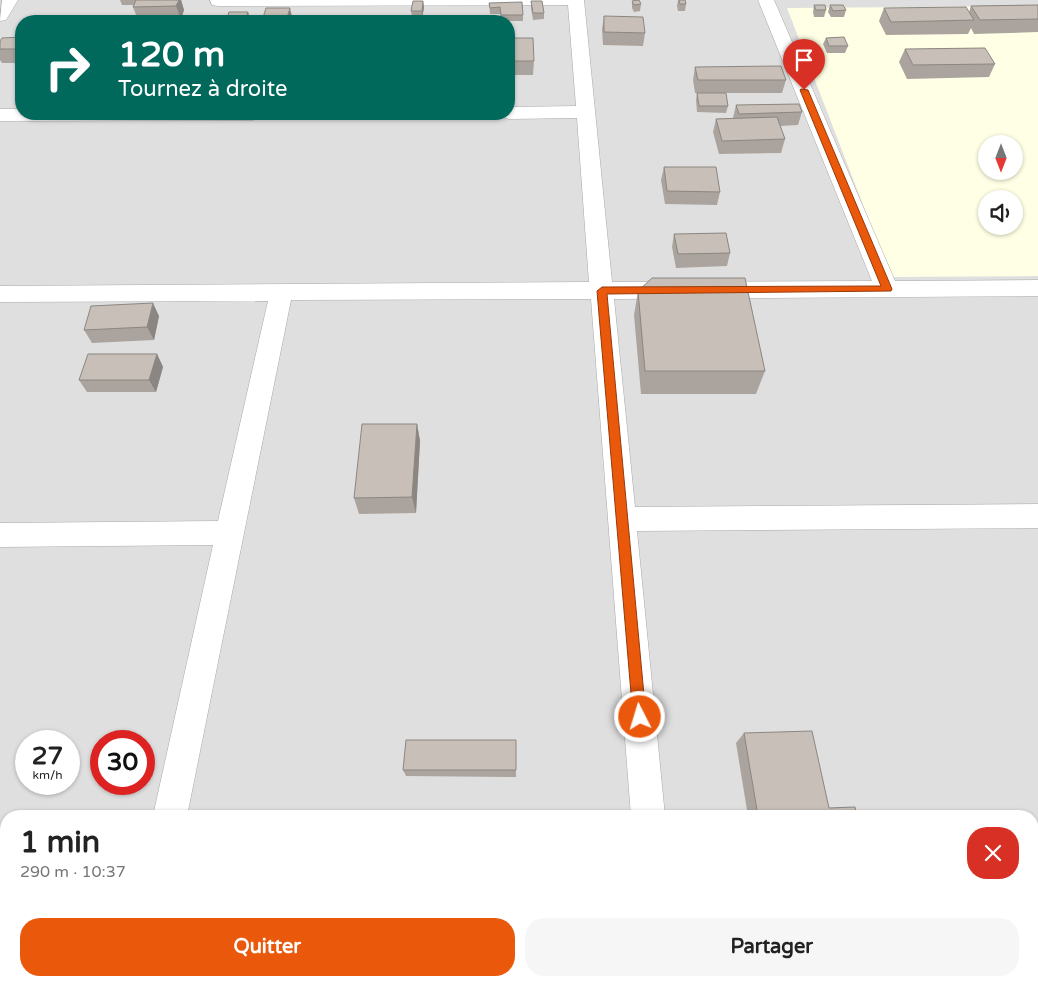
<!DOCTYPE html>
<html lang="fr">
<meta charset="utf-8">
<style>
body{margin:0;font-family:"Varela Round",sans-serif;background:#f6f6f6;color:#222;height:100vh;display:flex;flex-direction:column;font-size:19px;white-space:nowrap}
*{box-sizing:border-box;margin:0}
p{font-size:16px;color:#767676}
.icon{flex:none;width:28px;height:28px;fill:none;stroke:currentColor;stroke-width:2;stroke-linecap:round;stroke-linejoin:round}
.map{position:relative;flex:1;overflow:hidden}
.sheet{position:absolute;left:0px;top:810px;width:1039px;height:176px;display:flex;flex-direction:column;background:#fff;border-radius:20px 20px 0 0;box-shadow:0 1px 4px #0004}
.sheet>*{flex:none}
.top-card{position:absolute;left:15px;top:15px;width:500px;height:105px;border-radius:20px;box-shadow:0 1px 4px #0004;background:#00695c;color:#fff;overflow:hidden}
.needle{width:32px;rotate:180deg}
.tools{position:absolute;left:978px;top:135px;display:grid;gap:10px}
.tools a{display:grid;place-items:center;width:45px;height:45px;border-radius:50%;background:#fff;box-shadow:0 1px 4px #0004;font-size:25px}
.speed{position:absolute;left:15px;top:730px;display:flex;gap:10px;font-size:25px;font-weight:700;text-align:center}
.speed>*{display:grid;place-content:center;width:65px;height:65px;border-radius:50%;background:#fff;box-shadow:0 1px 4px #0004;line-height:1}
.speed small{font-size:12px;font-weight:400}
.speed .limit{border:8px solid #d22;background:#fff;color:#111}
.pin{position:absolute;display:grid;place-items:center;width:42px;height:42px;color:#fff;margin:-51px -21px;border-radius:50% 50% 50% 0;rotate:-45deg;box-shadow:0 0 5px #0007}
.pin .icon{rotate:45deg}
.me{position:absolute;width:55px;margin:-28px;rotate:355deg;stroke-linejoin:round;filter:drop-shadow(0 0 4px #0008)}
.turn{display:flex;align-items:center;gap:18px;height:105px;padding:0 20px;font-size:22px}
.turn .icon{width:65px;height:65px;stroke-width:2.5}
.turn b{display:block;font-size:35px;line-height:42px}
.round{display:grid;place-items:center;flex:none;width:52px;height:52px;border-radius:20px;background:#f6f6f6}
.summary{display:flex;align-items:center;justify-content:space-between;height:85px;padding:0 20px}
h1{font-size:30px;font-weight:700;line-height:38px}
.primary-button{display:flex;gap:10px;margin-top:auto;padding:10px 20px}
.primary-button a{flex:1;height:58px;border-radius:20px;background:#ea580c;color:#fff;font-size:20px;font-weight:700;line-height:58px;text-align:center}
.primary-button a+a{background:#f6f6f6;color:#222}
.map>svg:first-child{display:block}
.residential{fill:#e0dfdf;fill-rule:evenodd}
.education{fill:#ffffe5;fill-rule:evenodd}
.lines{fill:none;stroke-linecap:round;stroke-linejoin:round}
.minor-casing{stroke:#a9a9a9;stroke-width:1}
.minor{fill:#fff;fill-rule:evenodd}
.wall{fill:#aba49e}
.shaded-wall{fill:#8b8681}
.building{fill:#c7bfb8;stroke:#8b8681}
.route{fill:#ea580c;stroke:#983908}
</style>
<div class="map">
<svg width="1038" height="986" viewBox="0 0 1038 986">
<rect width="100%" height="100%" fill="#f2efe9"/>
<path class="residential" d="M0 0H1038V986H0ZM21 21H509V114H21ZM986 144H1014V171H986ZM986 199H1014V226H986ZM26 741H69V784H26ZM101 741H144V784H101ZM6 816H1032V980H6Z"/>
<path class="education" d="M1038 6V276L891 277 787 8ZM986 144H1014V171H986ZM986 199H1014V226H986Z"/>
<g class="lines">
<defs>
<path id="minor" d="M2 0H18L6 20 0 21Z
M210 0H584L612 282 872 281 758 0H774L895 281 1038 280V296L614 299 635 507 1038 504V528L637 531 665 816H631L591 299 291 300 187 816H153L213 545 0 547V523L218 521 268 301 0 302V286L589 282 577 118 509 119 502 117 500 114H509V107L576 106 568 5 218 6 212 5Z
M0 109H21V114H263L260 118 253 120 0 121Z
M1032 896H1038V932H1032Z
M0 905H6V941H0Z
M644 980H682V986H644Z"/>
</defs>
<use href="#minor" class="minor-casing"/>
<use href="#minor" class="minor"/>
</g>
<path class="wall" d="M120 0H181L184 10 181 19 138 20 133 7 134 5H122Z
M678 0 686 4 685 11H678L677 6Z
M423 1 424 8 422 18 412 17 411 11Z
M531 1 544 13V19L533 20 531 8Z
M632 1 641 4 640 11 634 12 632 8Z
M489 3 523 15V21H501L500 14H490Z
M814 5 826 10 824 17H814L813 12Z
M830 5 846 10 844 17H831L828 12Z
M1038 5V32L974 34 971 28 968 34 886 35 879 21 884 8 969 12 971 6Z
M604 16 645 33 643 46 603 45 602 29Z
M21 37V63H2L0 60V41Z
M509 38 534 61 533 75H509Z
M826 38 848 46 845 53H827L823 44Z
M905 49 995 64 989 77 907 79 899 62Z
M695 67 786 80 782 93H715L728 106 726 113 697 112 696 100 697 93H695L693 80Z
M736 105 802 112 798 125 780 126 785 139 781 153 719 154 713 132 716 119 733 118Z
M664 167 720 192 717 205 665 204 661 180Z
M674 234 730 253 727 266 676 268 672 247Z
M638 291 765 371 756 394H641L634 315Z
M159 316 154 340 92 343 84 330Z
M157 354 163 367 156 392H87L79 380Z
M417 424 420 441 416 513 359 514 354 498Z
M744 733 829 808 857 816H748L736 743Z
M516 740V777L406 776 403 770Z
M891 980H1008L1010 986H892Z"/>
<path class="shaded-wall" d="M179 0H181L184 10 181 19 176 6Z
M423 1 424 8 422 18V11Z
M290 8 293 21H286Z
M248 12 251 21H245Z
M153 303 159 316 154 340 147 327Z
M157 354 163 367 156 392 149 380Z
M417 424 420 441 416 513 412 497Z"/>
<path class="building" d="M136 0H179L176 6 133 7Z
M639 0 641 4 634 5 632 1Z
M679 0H685L686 4H680Z
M413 1H423L422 11H411Z
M531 1H542L544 13H533Z
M522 2 523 15H501L500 7 490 8 489 3Z
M814 5H825L826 10H816Z
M830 5H843L846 10 833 11Z
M1038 5V19L980 20 971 6Z
M966 7 974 20 891 22 884 8Z
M266 8H290L286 21H262Z
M229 12H248L245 21H226Z
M604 16 643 17 645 33 604 32Z
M21 37V49H0V41L2 38Z
M844 37 848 46H829L826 38Z
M509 38H533L534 61H509Z
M985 48 995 64 913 65 905 49Z
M781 66 786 80H698L695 67Z
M697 93H726L728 106H699Z
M799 104 802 112 739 114 736 105Z
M777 117 785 139 722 141 716 119Z
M664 167H716L720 192 667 191Z
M726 233 730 253 678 254 674 234Z
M652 278H745L765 371H645L638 291Z
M153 303 147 327 84 330 91 306Z
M88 354H157L149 380H79Z
M362 424H417L412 497 354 498Z
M812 731 829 808 855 807 857 816H758L744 733Z
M406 740H516V770H403Z
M907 980H1008L1010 986H909Z"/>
<path class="route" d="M801 89 808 90 892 289 891 291 607 294 646 717 644 722 640 724 635 722 633 717 597 291 602 287 881 286 800 90Z"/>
</svg>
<div class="tools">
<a><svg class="needle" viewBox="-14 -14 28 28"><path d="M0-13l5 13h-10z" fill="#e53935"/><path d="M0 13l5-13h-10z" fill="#767676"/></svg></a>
<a><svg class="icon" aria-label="sound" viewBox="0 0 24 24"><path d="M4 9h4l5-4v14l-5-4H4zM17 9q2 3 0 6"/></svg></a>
</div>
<div class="speed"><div>27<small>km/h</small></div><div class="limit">30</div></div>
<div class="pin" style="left:804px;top:90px;background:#d93025"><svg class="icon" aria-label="arrive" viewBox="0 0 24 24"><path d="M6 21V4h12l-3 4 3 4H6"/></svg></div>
<svg class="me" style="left:640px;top:717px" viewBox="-20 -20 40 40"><circle r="17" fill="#ea580c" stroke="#fff" stroke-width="3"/><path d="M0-11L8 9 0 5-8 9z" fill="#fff"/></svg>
<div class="top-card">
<div class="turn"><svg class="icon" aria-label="right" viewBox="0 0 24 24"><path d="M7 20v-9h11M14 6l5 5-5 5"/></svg><div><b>120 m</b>Tournez à droite</div></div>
</div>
<section class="sheet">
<div class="summary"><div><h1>1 min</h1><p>290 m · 10:37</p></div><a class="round" style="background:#d93025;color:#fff"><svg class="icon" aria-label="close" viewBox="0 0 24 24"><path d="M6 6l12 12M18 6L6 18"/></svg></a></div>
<div class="primary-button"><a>Quitter</a><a>Partager</a></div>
</section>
</div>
